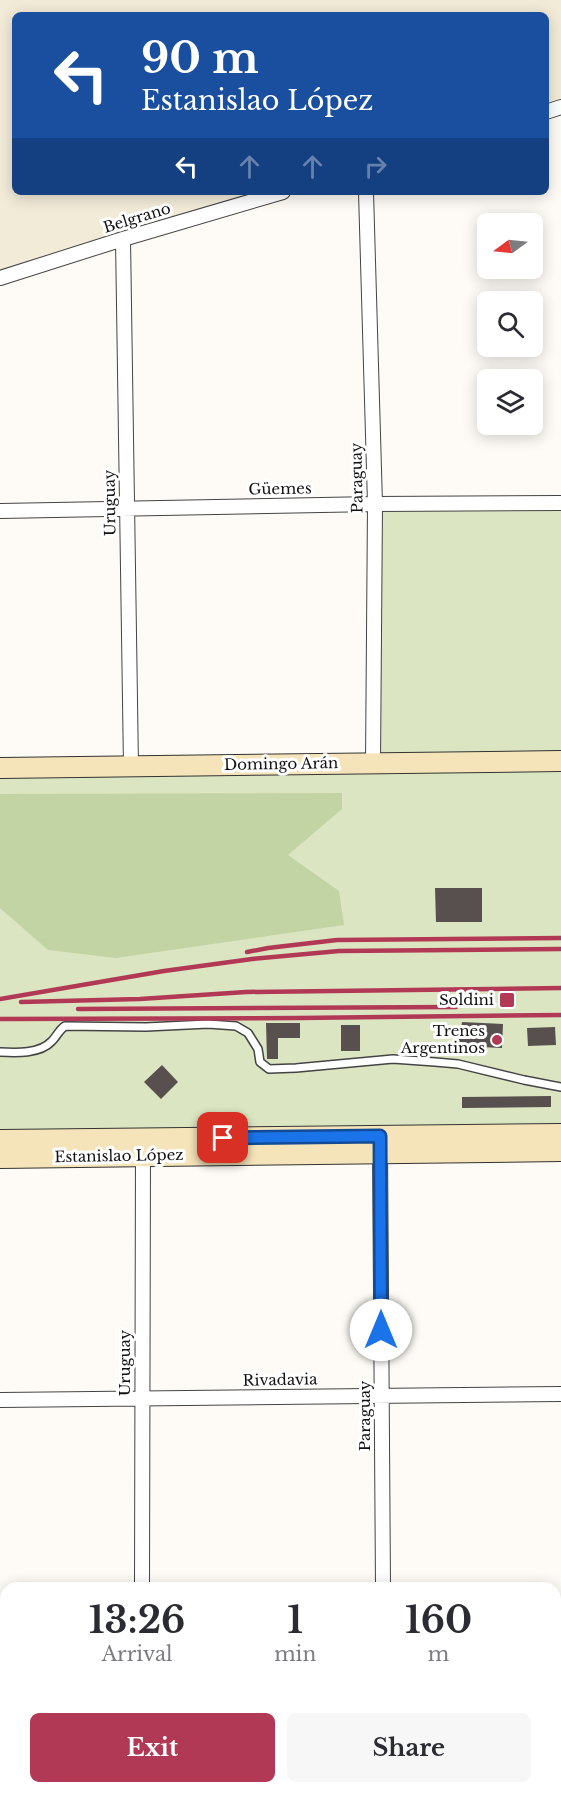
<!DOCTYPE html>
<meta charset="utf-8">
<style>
body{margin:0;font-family:"Libre Baskerville",serif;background:#f7f7f7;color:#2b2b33;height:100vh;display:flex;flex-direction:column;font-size:22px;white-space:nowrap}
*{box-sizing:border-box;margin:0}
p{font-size:20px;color:#7c7c81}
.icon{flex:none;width:33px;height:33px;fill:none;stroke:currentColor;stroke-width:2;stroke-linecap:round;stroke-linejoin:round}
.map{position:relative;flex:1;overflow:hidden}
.details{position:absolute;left:0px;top:1582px;width:561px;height:212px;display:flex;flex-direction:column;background:#fff;border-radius:18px 18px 0 0;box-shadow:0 3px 15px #0003}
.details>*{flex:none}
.top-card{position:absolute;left:12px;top:12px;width:537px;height:183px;border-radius:9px;box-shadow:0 3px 15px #0003;background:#1a4fa0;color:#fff;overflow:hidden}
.needle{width:39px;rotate:255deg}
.fabs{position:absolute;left:477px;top:213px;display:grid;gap:12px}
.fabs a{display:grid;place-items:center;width:66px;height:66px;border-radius:9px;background:#fff;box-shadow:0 3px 15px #0003;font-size:30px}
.pin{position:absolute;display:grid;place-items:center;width:51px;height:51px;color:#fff;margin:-26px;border-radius:12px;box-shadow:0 3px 9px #0006}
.me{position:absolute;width:66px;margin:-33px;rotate:0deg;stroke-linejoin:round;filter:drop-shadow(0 0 4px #0008)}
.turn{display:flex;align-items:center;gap:21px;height:126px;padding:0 30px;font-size:27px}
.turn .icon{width:78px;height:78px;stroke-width:2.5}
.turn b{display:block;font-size:42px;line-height:51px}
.lanes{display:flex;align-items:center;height:57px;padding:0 30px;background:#0003;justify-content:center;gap:30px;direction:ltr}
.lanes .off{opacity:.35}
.eta{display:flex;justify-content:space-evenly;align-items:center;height:102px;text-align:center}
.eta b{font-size:36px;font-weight:700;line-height:42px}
.primary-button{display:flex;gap:12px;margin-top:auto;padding:12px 30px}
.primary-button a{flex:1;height:69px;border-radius:9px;background:#b13955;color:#fff;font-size:24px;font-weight:700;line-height:69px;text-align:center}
.primary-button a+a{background:#f7f7f7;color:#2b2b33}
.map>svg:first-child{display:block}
.farmland{fill:#f2ebd8}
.green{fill:#dbe5c2}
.forest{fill:#c2d4a4}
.building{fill:#58504e}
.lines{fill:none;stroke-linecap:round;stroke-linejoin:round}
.lane-casing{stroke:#444;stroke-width:10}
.street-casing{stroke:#444;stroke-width:16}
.secondary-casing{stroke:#333;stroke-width:22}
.lane{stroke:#fff;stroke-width:7}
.street{stroke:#fff;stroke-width:14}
.secondary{stroke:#f5e4b9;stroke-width:20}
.rail{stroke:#b13955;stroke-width:4.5}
.route-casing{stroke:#114b97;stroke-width:15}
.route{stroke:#1a73e8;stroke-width:10}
.poi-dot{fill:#b13955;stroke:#fff;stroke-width:2}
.labels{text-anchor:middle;stroke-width:6;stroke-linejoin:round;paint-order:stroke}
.street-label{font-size:15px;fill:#111;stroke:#fff}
.poi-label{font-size:15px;fill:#111;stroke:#fff;text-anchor:end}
</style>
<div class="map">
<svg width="561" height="1793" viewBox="0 0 561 1793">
<rect width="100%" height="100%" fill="#fefbf6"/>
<path class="farmland" d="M0 0H561V107L546 112V15H15V192H283L0 278Z
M561 1751V1793H413L431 1788H555V1753Z"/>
<path class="green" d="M561 503V1134L0 1140V768L373 763 375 504Z
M555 1698H561V1739L555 1741Z"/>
<path class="forest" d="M342 793V809L288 855 339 891 344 925 116 958 48 950 0 908V794Z"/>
<path class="building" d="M435 888H482V922H436Z
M462 1022 503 1024 502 1048 458 1046 459 1029H461Z
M266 1023H300V1038H278V1059H267Z
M341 1025H360V1051H341Z
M555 1027 556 1045 528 1046 527 1028Z
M162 1065 178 1082 161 1099 144 1082Z
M551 1096V1107L462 1108V1097Z"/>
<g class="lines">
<defs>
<path id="lane" d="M0 1052C16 1053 40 1054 52 1041 57 1036 59 1030 65 1026L146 1027 208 1024 236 1026 248 1033 258 1049 260 1062 269 1069 296 1068 393 1059 435 1062 458 1064 524 1080 561 1087"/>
<path id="street" d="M546 112 561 107
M366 192 375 504 373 763
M123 239 131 766
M0 278 123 239 283 192
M0 511 375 504 561 503
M380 1147 383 1588
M0 1400 561 1394
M142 1588 143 1150
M555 1690H561
M0 1693H6
M555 1753 561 1751
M144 1788V1793
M385 1788V1793
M413 1793 431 1788"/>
<path id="secondary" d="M0 768 561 761
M0 1140 561 1134
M0 1158 561 1151"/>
</defs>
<use href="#lane" class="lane-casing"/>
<use href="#street" class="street-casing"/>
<use href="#secondary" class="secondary-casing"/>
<use href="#lane" class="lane"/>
<use href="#street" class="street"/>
<use href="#secondary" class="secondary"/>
<path class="rail" d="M247 952 268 948 337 940 561 938
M0 999 164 971 252 959 339 951 561 949
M21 1002 140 999 246 992 561 988
M78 1009 456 1007
M0 1019 298 1018 561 1015"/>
</g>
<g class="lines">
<defs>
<path id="route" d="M223 1138 380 1136 381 1330"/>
</defs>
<use href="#route" class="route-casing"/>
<use href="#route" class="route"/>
</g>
<g class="poi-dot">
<rect x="499" y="992" width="16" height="16" rx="3"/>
<circle cx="497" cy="1040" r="6"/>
</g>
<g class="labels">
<g class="street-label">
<text transform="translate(137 218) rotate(-17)" y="5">Belgrano</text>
<text transform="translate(357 478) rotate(-91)" y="5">Paraguay</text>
<text transform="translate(280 489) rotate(-1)" y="5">Güemes</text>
<text transform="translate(110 503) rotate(-91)" y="5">Uruguay</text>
<text transform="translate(281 764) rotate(-1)" y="5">Domingo Arán</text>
<text transform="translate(119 1156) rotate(-1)" y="5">Estanislao López</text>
<text transform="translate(125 1363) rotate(-90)" y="5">Uruguay</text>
<text transform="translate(280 1380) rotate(-1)" y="5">Rivadavia</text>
<text transform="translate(365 1416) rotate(-90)" y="5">Paraguay</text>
</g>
<g class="poi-label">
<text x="494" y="1005">Soldini</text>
<text x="485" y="1036">Trenes<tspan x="485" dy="17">Argentinos</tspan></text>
</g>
</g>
</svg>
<div class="fabs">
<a><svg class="needle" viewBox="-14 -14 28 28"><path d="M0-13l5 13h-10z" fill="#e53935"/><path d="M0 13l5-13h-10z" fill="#7c7c81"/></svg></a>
<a><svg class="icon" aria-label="search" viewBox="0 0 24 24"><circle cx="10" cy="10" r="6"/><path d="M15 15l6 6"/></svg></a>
<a><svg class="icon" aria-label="layers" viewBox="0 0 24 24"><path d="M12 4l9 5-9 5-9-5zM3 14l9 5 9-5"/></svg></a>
</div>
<div class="pin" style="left:223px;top:1138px;background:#d93025"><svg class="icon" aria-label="arrive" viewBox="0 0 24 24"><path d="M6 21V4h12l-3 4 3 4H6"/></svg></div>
<svg class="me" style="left:381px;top:1330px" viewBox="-20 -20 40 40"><circle r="19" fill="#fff"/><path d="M0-13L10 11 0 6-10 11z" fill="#1a73e8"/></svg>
<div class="top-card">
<div class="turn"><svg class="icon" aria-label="left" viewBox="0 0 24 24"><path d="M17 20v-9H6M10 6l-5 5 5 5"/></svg><div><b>90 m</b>Estanislao López</div></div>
<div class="lanes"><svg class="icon" aria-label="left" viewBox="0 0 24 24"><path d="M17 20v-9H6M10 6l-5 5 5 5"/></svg><svg class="icon off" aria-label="ahead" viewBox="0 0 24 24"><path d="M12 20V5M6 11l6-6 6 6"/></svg><svg class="icon off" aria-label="ahead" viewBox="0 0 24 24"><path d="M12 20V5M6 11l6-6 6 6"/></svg><svg class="icon off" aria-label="right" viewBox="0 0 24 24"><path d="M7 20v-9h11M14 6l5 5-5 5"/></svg></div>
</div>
<section class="details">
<div class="eta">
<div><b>13:26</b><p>Arrival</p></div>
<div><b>1</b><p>min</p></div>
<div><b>160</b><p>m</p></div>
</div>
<div class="primary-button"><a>Exit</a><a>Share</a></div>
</section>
</div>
